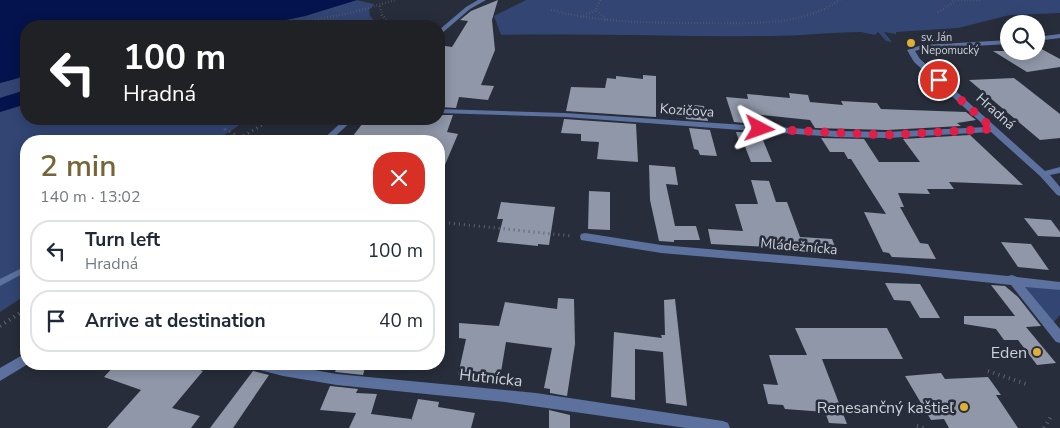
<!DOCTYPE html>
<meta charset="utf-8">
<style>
body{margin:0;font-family:"Nunito Sans",sans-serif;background:#f2f2f3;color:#1f2937;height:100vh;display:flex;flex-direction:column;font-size:19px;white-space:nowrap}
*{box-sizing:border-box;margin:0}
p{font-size:16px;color:#747a83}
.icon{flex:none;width:28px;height:28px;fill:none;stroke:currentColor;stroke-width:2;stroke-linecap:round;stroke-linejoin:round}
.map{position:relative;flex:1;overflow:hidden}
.drawer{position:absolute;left:20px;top:135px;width:425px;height:235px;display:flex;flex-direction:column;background:#fff;border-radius:20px;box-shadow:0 2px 12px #0003}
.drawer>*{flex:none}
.hud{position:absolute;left:20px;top:20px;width:425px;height:105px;border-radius:20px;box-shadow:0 2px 12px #0003;background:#202124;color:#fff;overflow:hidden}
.tools{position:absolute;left:1000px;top:15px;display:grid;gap:10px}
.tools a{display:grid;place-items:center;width:45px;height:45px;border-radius:50%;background:#fff;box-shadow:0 2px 12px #0003;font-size:25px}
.pin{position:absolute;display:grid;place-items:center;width:42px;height:42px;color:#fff;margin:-21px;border:2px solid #fff;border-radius:50%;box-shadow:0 1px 5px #0007}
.me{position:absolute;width:55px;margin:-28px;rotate:94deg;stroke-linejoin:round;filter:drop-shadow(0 0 4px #0008)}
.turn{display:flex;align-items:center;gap:18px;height:105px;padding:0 20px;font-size:22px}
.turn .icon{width:65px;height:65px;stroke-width:2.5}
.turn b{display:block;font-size:35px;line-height:42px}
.round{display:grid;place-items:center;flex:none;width:52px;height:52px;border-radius:20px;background:#f2f2f3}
.overview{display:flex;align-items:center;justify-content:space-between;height:85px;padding:0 20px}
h1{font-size:30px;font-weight:600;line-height:38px;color:#766536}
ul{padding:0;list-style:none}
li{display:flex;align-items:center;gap:15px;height:62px;margin:0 10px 8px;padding:0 10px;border:2px solid #e0e1e3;border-radius:20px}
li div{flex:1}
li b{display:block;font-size:19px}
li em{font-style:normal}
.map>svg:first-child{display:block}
.green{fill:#324573}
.water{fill:#04134d}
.building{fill:#8f97a8}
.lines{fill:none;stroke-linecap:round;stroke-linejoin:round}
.path-far2{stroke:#5f6470;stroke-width:2.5;stroke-dasharray:0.5 2.5;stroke-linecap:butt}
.path-far1{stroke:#5f6470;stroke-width:3;stroke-dasharray:1 4;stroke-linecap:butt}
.path{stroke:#5f6470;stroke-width:4;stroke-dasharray:1 4.5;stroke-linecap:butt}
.lane{fill:#5c719e;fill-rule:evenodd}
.street{fill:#5c719e;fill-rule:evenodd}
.route{stroke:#e11d48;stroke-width:9;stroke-dasharray:0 16.2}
.poi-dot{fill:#e1af34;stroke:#272d3a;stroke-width:2}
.labels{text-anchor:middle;stroke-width:5;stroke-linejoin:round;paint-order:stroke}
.far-poi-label{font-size:11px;fill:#cdd1da;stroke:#272d3a;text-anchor:start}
.street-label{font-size:14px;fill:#cdd1da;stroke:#272d3a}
.near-poi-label{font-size:16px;fill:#cdd1da;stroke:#272d3a;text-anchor:end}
.near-street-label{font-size:16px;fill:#cdd1da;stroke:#272d3a}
</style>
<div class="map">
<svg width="1060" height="428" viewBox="0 0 1060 428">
<rect width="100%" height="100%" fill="#272d3a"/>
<path class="green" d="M356 0 374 4 369 10 370 16 380 26H257L305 16Z
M526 0H1060V13L1010 15 958 28 896 32V34L884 32 892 42 886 41 878 32 875 35 861 32C831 32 801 36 770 36 680 37 591 33 501 35L494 16Z
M26 76V90L0 98V83Z
M26 104V119H248L216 141H26V295L0 312V112Z
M1020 284 1060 290V315L1053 323Z"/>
<path class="water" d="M0 0H357L305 16 257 26H26V76L0 83Z
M26 90V104L0 112V98Z"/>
<path class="building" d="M498 0 492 20 495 50 481 85 494 86 488 100 459 97 456 108 439 107V45L452 47 468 21 460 20 471 11Z
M1036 46 1060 59V67L1027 72 993 51H1036Z
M643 75 656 76V117L566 111 571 87 605 88 607 78 616 79V76L643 79Z
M1014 78 1060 114V138L1040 140 969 80Z
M789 93 808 95 810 102 843 105 841 101 877 103 881 109 966 112 976 120 957 123 961 126 887 130 815 128 810 120 752 114 756 124 734 122 726 97 748 99 747 94 790 98Z
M683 104 704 106 708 121 686 119Z
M439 115H453L447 132 458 134 439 179V141H423L405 138 403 141H349L366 119H384L417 123 420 119H439Z
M564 119 636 124 638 162 597 159 599 142 581 141V134L561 133Z
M689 128 710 130 717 156 700 155 698 150 694 149Z
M736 132 760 133 772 162H751L744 144H740Z
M970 135 1023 185 949 182 954 189H927L930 194 898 193 904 207H900L920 243 928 244 936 259 892 257 889 253 883 252 864 212 886 214 851 159H848L844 152H830L821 138 864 139 879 162H920L903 139Z
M649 165 675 167 678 185 666 184 675 226H696L700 240H674V242L659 241 650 200Z
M751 180 769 181 776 202H787L800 237 832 239 838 254 791 250V248L711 244 708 229 743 231 735 204H758Z
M589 191 610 192V230L588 229Z
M501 202 555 207 549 245 538 244V246L497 242 503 219H497Z
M1024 218 1051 220 1060 232V237L1038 236Z
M1001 242 1031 244 1049 270 1018 267Z
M885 283 920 284 940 318H920L910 301 894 300Z
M991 285 1005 286 1018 297 1041 326 1026 327 1056 363 1037 365 1018 340H1004L996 329 964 324V316H1015Z
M558 298 574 299 575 344 567 396 550 393V389L544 388 552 348 506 342 500 378 458 375 466 339 459 338V323L499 326 505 302 557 309Z
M675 299 687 406 666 403 663 352 635 349V400L611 397 614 332 662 338 661 335H665L664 300Z
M795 328H887L903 359H822L847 424 829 423 825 412 785 409 783 405 768 404 763 384 778 385 769 355H807Z
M116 364H182L203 371 172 408 200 416 191 428H107L141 390 104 377Z
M338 364H366L363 375 335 372Z
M253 371 269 375 233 428H210Z
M941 373 945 379 988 377 1001 395H996L1018 428H949L944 419 931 420 905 376Z
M330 386 358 389 356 393 377 394 371 414 411 419V421L418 399 439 402 438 407 475 413 471 428H349L356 413 320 410Z
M549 410 570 415V428H549Z"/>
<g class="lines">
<path class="path-far2" d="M600 0 596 10 607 20
M952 0H980
M380 6 382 15 393 26
M551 10C601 23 652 23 703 23 738 23 776 25 809 15 821 11 830 6 840 0
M938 12 956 1
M581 17 596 10
M286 26 354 12 395 0"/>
<path class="path-far1" d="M226 119 225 129 241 138
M235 141 272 119
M439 222 572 236"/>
<path class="path" d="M0 326 26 309
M988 371 1029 385
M917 426 925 428
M1044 428 1052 415"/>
<path class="lane" d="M26 266V272L0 286V279Z"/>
<path class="street" d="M478 0H486L470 9 441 34 439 35V30L466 7Z
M1060 34V38L1036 41V37Z
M1009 40V44L922 49 915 51 920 59 1045 171 1060 167V173L1050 175 1060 187V196L1057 195 1040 176 991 132 887 138 836 137 565 117 439 113V109L565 113 836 131 887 132 986 127 914 62 907 50 922 45Z
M345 119H354L330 141H321Z
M585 233 661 245 898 265 1008 276 1012 275 1017 277 1060 282V290L1025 287 1060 329V343L1056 342 1011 285 898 273 661 253 581 240 580 237 581 234Z
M26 353V364H28L0 381V368Z
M250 364H279L337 374 536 393 723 421 728 423 730 428H686L505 402 337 385 283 376 252 368Z"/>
</g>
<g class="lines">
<path class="route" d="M760 129 887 135 993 129 939 80"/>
</g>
<g class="poi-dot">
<circle cx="911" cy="43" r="5"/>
<circle cx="1037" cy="352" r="5"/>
<circle cx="964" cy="407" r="5"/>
</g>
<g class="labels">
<g class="far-poi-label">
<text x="921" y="41">sv. Ján<tspan x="921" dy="13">Nepomucký</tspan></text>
</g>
<g class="street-label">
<text transform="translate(687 110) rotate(4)" y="5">Kozičova</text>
<text transform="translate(996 111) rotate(42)" y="5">Hradná</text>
<text transform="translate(799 246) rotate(5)" y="5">Mládežnícka</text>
</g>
<g class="near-poi-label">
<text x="1027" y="358">Eden</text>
<text x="954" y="413">Renesančný kaštieľ</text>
</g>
<g class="near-street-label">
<text transform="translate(491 377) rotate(6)" y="6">Hutnícka</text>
</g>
</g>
</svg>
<div class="tools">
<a><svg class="icon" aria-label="search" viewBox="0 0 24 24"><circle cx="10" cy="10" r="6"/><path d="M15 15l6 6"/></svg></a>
</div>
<div class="pin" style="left:939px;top:80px;background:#d93025"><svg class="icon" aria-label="arrive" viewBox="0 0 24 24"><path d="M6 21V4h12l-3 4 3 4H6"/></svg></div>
<svg class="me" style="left:760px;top:129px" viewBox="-20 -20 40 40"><path d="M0-17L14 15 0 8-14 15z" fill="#e11d48" stroke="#fff" stroke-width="4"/></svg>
<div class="hud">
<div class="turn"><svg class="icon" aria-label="left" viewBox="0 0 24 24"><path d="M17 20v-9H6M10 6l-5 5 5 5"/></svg><div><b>100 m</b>Hradná</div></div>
</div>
<section class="drawer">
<div class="overview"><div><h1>2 min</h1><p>140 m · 13:02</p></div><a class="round" style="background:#d93025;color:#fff"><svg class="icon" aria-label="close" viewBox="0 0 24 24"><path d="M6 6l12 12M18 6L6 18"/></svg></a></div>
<ul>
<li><svg class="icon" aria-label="left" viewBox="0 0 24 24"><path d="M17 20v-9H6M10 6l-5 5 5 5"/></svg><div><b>Turn left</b><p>Hradná</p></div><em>100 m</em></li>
<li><svg class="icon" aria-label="arrive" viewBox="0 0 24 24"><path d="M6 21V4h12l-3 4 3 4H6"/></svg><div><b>Arrive at destination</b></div><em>40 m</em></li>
</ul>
</section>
</div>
